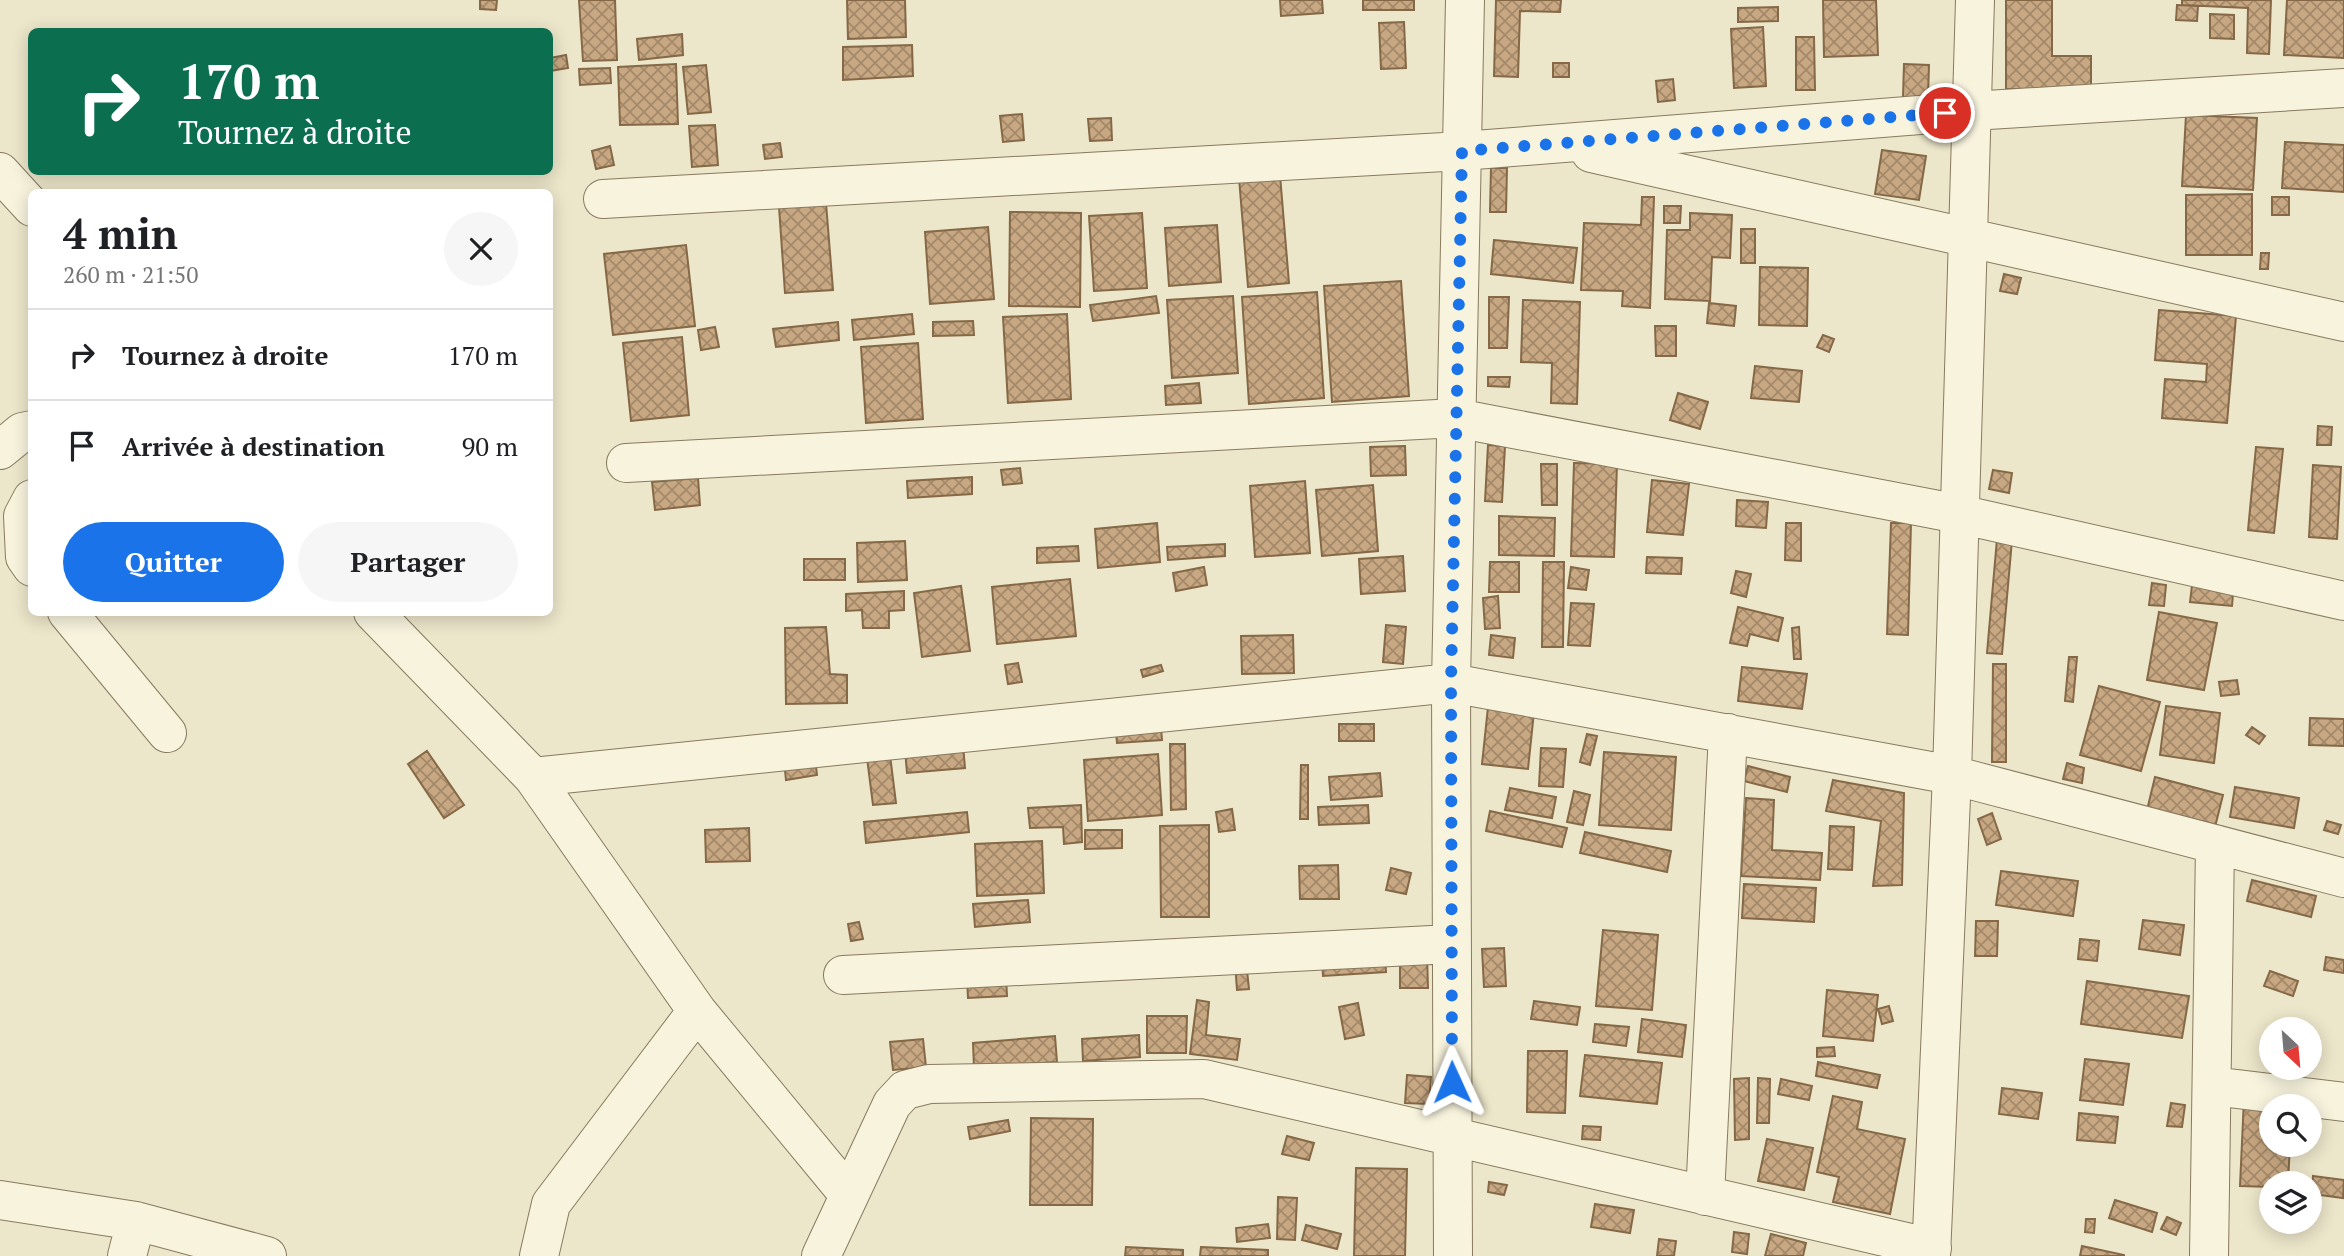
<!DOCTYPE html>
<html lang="fr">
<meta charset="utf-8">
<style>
body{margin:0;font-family:"PT Serif",serif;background:#f6f6f6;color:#202124;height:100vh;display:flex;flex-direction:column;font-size:26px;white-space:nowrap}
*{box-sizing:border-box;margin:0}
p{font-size:23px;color:#757577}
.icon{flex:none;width:38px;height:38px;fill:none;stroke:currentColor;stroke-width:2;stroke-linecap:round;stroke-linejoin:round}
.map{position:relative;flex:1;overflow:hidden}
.details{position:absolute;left:28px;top:189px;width:525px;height:427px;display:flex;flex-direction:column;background:#fff;border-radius:10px;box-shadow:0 4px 18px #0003}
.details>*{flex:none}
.banner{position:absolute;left:28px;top:28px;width:525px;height:147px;border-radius:10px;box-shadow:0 4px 18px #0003;background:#0b6e4f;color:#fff;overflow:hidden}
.needle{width:46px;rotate:154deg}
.tools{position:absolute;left:2259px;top:1017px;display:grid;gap:14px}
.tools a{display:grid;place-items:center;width:63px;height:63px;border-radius:50%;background:#fff;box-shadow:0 4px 18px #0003;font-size:35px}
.pin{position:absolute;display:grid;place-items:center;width:60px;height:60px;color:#fff;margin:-30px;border:4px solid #fff;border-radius:50%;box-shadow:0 2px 7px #0007}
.me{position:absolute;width:77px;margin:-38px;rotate:359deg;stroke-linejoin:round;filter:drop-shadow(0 0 5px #0008)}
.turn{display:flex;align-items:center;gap:24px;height:147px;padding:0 35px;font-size:32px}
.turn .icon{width:91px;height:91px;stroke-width:2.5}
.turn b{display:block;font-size:49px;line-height:60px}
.round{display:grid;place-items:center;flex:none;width:74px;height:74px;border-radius:37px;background:#f6f6f6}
.head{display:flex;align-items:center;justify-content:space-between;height:119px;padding:0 35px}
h1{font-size:42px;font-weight:800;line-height:52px}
.action{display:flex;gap:14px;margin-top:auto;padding:14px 35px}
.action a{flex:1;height:80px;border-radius:42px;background:#1a73e8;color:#fff;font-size:28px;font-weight:800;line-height:80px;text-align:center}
.action a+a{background:#f6f6f6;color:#202124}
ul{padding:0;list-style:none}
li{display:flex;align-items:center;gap:21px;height:91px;padding:0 35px;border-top:2px solid #e0e0e0}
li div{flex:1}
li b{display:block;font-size:26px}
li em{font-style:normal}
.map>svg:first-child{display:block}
.building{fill:url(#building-cross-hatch);stroke:#856846;stroke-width:2}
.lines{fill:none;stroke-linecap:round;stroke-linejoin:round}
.street-casing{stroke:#887a5f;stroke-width:40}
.street{stroke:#f7f3dd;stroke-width:38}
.route{stroke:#1a73e8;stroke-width:12;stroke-dasharray:0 21.6}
</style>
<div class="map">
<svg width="2344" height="1256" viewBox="0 0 2344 1256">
<defs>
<pattern id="building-cross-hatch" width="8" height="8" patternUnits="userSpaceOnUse" patternTransform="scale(1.75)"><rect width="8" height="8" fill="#c8a882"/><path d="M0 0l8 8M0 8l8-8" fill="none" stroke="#a3896a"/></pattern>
</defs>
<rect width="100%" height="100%" fill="#ece6ca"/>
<path class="building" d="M480 0H497L496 10 480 9Z
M579 0H615L617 60 583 61Z
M847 0H905L906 37 848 39Z
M1280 0H1322L1323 13 1281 16Z
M1363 0H1414V10H1363Z
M1496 0H1561L1560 12 1520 11 1518 77 1494 76Z
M1823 0H1876L1878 55 1824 57Z
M2006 0H2052V56H2091V89H2006Z
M2182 0H2271L2269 54 2247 53 2248 8 2182 5Z
M2287 0H2344V58L2284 55Z
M2177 5 2198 6 2197 21 2176 20Z
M1778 7V21L1738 22V8Z
M2210 14 2234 15V39L2210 38Z
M1404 22 1406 68 1381 69 1379 23Z
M1763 27 1766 86 1734 88 1731 29Z
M682 34 683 55 639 60 637 39Z
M1796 37H1814L1815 90H1796Z
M912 45 913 76 843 80V47Z
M566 55 568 68 550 71V58Z
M1553 63H1569V77H1553Z
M676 64 678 124 620 125 618 67Z
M1904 64 1929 65 1928 97H1903Z
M706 65 711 112 688 114 683 67Z
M610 68 611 83 580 85 579 69Z
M1673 79 1675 100 1658 102 1656 81Z
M1022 114 1024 140 1003 142 1000 116Z
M2186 115 2257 118 2253 190 2182 186Z
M1111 118 1112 140 1090 141 1088 119Z
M715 125 718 165 692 167 689 126Z
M2285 142 2344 145V192L2282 188Z
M780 143 782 157 765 159 763 145Z
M610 146 614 165 596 169 592 151Z
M1882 150 1926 156 1919 200 1875 194Z
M1491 168H1507L1506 212H1490Z
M1280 175 1289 283 1248 287 1239 178Z
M2252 194V255H2186V195Z
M1642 197H1654L1650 308 1622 306 1623 291 1581 290 1584 223 1641 225Z
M2272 197H2289V215H2272Z
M826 203 833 290 785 293 779 207Z
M1664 206H1681L1680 223H1664Z
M1010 212 1081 213 1080 307 1009 306Z
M1142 213 1147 288 1094 291 1089 216Z
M1690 213 1732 215 1730 258 1712 257 1710 301 1665 299 1667 230H1690Z
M1217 225 1221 282 1169 286 1165 228Z
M988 227 994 299 930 304 925 232Z
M1741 229H1755V263H1741Z
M1494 240 1577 248 1573 283 1491 274Z
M686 245 695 326 613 335 604 254Z
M2261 253H2269L2268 269H2260Z
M1760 267 1808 268 1807 326 1759 325Z
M2004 274 2021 278 2017 294 2000 291Z
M1401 281 1409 396 1332 402 1324 286Z
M1317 292 1324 398 1249 404 1242 297Z
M1156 296 1159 313 1093 321 1090 305Z
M1233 296 1238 373 1172 378 1167 300Z
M1489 297H1509L1507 348H1489Z
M1523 300 1580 302 1577 404 1551 403 1552 363 1521 362Z
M1709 303 1736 306 1734 326 1707 323Z
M2159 310 2236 316 2227 423 2162 418 2165 379 2206 382 2207 364 2155 360Z
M912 314 914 334 854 340 852 320Z
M1067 314 1071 399 1008 403 1003 317Z
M973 321 974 335 933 336V322Z
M838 322 839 340 776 347 773 329Z
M1655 326H1676V356H1656Z
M715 327 719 347 701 350 698 330Z
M1823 335 1834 339 1829 352 1817 347Z
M682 337 689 415 631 421 623 343Z
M918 343 923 419 866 423 861 347Z
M1755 366 1802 371 1799 402 1751 398Z
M1488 377H1510L1509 387 1488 386Z
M1199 383 1201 403 1166 405 1165 386Z
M1678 393 1708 402 1700 429 1670 420Z
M2318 426 2332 427 2331 445H2317Z
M1488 445 1505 446 1502 502 1485 501Z
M1405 446 1406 475 1371 476 1370 447Z
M2256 447 2283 449 2274 533 2248 530Z
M1574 463 1617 464 1614 557 1571 556Z
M1541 464H1557V505H1542Z
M2313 465 2341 467 2337 539 2309 537Z
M1020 468 1022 483 1003 485 1001 470Z
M1993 470 2012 473 2009 493 1989 489Z
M972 477V494L908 498 907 481Z
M698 478 700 505 655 510 652 482Z
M1652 480 1689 484 1683 535 1647 532Z
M1305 481 1310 553 1255 557 1250 486Z
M1373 485 1378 551 1322 556 1316 490Z
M1737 500 1768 502 1766 528 1736 526Z
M1499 516 1555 518 1554 556 1499 555Z
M1157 523 1160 562 1098 568 1095 529Z
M1786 523H1801V561L1785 560Z
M1891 523H1911L1908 635 1887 634Z
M1997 539 2012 540 2002 654 1987 653Z
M905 541 907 580 858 582 857 543Z
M1225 544V556L1168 560 1167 547Z
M1078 546 1079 561 1037 563V548Z
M1403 556 1405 591 1361 594 1359 559Z
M1647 557 1682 558 1681 574 1646 573Z
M804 559H845V580H804Z
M1490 562H1519V592H1489Z
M1543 562H1564L1563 647H1542Z
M1204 567 1207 585 1176 591 1173 573Z
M1571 567 1589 570 1586 590 1568 588Z
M1736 571 1751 574 1746 597 1731 593Z
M2193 577 2234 582 2232 606 2190 602Z
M1070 579 1076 636 997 644 992 587Z
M2152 583 2166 585 2164 606 2149 605Z
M961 586 970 651 922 657 914 593Z
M904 591V610L889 611V628H863L862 610 846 611V594Z
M1498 596 1500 628 1485 629 1483 598Z
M1571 603 1594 604 1590 646 1568 645Z
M1738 607 1783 618 1778 641 1750 634 1747 646 1730 643Z
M2159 612 2217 623 2204 690 2147 680Z
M1386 625 1406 627 1403 664 1383 662Z
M826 627 830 674 847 675V703L786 704 785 628Z
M1799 627 1801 659H1794L1792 628Z
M1293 635 1294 673 1242 674 1241 636Z
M1491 635 1515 638 1513 658 1489 655Z
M2069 657H2077L2073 702 2065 701Z
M1018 663 1022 682 1008 684 1005 665Z
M1993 664H2006V762H1992Z
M1161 665 1163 671 1143 677 1141 670Z
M1742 667 1807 674 1802 709 1738 701Z
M2237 680 2239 694 2221 696 2219 682Z
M2099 686 2160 702 2141 771 2080 755Z
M2166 706 2220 713 2214 763 2160 755Z
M1488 707 1534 712 1528 769 1482 764Z
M2310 718 2344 719V746L2309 745Z
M1339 724H1374V741H1339Z
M2252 727 2265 736 2259 744 2246 735Z
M1161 728 1162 740 1117 743 1116 731Z
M1587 734 1597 736 1590 765 1580 762Z
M1170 744H1185L1186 809 1171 810Z
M963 745 965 768 907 773 905 750Z
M1541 748 1566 749 1563 787 1539 786Z
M427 751 464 805 444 818 408 764Z
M1604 752 1676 757 1671 830 1599 825Z
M1158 754 1162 815 1088 821 1084 760Z
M890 755 896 803 873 805 867 758Z
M815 758 817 775 786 780 784 761Z
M2067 763 2084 768 2082 783 2063 779Z
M1301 765H1308V819H1300Z
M1748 766 1790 777 1787 792 1744 781Z
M1380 773 1382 796 1331 800 1329 777Z
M2155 777 2223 795 2215 827 2147 810Z
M1833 780 1904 793 1902 885 1873 886 1881 821 1826 811Z
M2235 787 2299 798 2294 828 2230 817Z
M1510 788 1556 797 1552 818 1505 810Z
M1574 791 1590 795 1583 825 1567 822Z
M1746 798 1774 800 1772 850 1822 853 1820 880 1741 876Z
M1081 805 1082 842 1064 844 1063 827 1030 828 1028 808Z
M1368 805 1369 823 1319 825 1318 807Z
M1232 809 1235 830 1219 832 1216 812Z
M1490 811 1567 828 1562 847 1486 831Z
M967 812 969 832 866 843 864 822Z
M1992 813 2001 839 1987 845 1978 819Z
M2327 821 2341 825 2338 834 2324 830Z
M1209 825V917H1161L1160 826Z
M1830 826 1854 827 1852 870 1828 869Z
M749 828 750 861 706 862 705 830Z
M1085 830H1122V848L1085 849Z
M1585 832 1671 851 1667 872 1580 853Z
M1042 841 1044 893 977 896 975 844Z
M1338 865 1339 899H1300L1299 866Z
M1391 868 1411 873 1406 894 1386 890Z
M2001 871 2078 881 2073 916 1996 905Z
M2252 880 2316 896 2311 917 2247 901Z
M1744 884 1816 888 1814 922 1742 918Z
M1028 900 1030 922 975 927 973 904Z
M2143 920 2184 925 2180 955 2139 949Z
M1976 921H1998L1997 956H1975Z
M859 922 863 939 851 941 848 924Z
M1603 930 1658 935 1652 1010 1596 1006Z
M2080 939 2099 941 2097 961 2078 959Z
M1504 948 1506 986 1484 987 1482 949Z
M1400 954H1427L1428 988H1400Z
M1385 955 1386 972 1323 976 1322 959Z
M2326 957 2344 960V973L2324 970Z
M1246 961 1249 989 1237 990 1235 963Z
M2270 971 2298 981 2293 996 2264 986Z
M1006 976 1007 996 968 998 967 978Z
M2087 981 2189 996 2182 1038 2081 1024Z
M1827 990 1878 995 1873 1041 1823 1036Z
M1197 1000 1209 1002 1206 1035 1240 1039 1237 1060 1190 1054Z
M1534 1001 1580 1007 1577 1025 1531 1019Z
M1358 1003 1364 1035 1345 1039 1339 1007Z
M1889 1006 1893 1021 1882 1024 1878 1009Z
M1147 1016H1187L1186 1053H1147Z
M1642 1019 1686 1025 1682 1057 1638 1052Z
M1595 1024 1629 1027 1626 1046 1593 1042Z
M1139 1035 1140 1057 1083 1061 1082 1039Z
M1055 1036 1057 1062 974 1068 973 1043Z
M923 1039 926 1067 893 1070 890 1042Z
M1834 1047 1835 1056 1817 1057V1048Z
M1528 1051H1567L1565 1113 1527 1112Z
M1585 1055 1662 1063 1657 1104 1580 1096Z
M2085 1059 2129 1064 2123 1105 2080 1100Z
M1818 1062 1880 1075 1877 1088 1816 1076Z
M1407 1075 1431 1077 1429 1104 1405 1103Z
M1749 1078V1139L1735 1140 1734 1079Z
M1758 1078 1770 1079 1769 1123H1757Z
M1781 1079 1812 1086 1809 1100 1778 1094Z
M2002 1088 2042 1093 2038 1119 1999 1114Z
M1833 1096 1862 1102 1857 1129 1905 1139 1890 1214 1833 1202 1839 1177 1817 1172Z
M2244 1098 2272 1106V1144H2290L2288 1183H2272V1187L2240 1186Z
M2171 1103 2185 1105 2182 1127 2167 1126Z
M2079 1113 2118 1117 2115 1143 2077 1140Z
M1031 1118 1093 1119 1092 1205H1030Z
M1008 1120 1010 1131 970 1139 968 1127Z
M1583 1126 1601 1127 1600 1140 1582 1139Z
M1287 1136 1314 1143 1309 1160 1282 1154Z
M1767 1139 1813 1148 1804 1190 1758 1181Z
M1356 1168 1407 1169 1405 1256H1354Z
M2313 1176 2344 1180 2343 1198 2312 1194Z
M1489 1182 1507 1185 1504 1195 1488 1192Z
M1278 1197 1297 1198 1295 1240 1277 1239Z
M2115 1200 2157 1213 2152 1232 2109 1218Z
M1595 1204 1634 1210 1630 1233 1591 1227Z
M2167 1217 2181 1223 2176 1235 2161 1229Z
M2086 1219H2095L2094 1233 2085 1232Z
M1268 1224 1270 1238 1237 1242 1236 1228Z
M1306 1225 1341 1234 1337 1249 1302 1240Z
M1734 1232 1749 1234 1747 1254 1732 1252Z
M1771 1234 1806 1243 1803 1256H1765Z
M1659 1239 1676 1241 1674 1256H1657Z
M2082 1246 2124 1255V1256H2080Z
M1126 1247 1183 1250V1256H1125Z
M1201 1247 1268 1250V1256H1200Z"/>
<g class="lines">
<defs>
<path id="street" d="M1591 153 2344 322
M0 172 32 207
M603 199 1462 151 1971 111 2344 88
M0 450 22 432 32 430
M626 463 1456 418 1959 514 2344 601
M32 499 23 516 25 557 32 567
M67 612 167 733
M373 612 533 777 697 1011 849 1195
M533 777 1451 683 1952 775 2344 878
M843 975 1451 944
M2212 1086 2344 1102
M1705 1196 1728 733
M0 1200 136 1221 267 1256
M127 1256 136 1221
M539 1256 551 1204 697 1011
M821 1256 892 1104 905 1090 929 1084 1204 1079 1932 1248
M1453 1256 1451 683 1465 0
M1931 1256 1952 775 1975 0
M2209 1256 2215 844"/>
</defs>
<use href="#street" class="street-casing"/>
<use href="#street" class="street"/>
</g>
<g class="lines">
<path class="route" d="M1452 1082 1451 682 1462 151 1945 113"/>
</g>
</svg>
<div class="tools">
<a><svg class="needle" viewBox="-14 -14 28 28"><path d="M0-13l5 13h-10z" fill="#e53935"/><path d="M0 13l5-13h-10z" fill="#757577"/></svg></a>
<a><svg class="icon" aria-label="search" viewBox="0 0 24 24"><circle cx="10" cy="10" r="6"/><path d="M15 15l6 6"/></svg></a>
<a><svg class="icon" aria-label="layers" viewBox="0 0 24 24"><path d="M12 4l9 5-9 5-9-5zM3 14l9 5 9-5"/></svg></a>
</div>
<div class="pin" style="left:1945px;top:113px;background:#d93025"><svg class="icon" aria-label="arrive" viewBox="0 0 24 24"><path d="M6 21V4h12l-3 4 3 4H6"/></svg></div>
<svg class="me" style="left:1452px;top:1082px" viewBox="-20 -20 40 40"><path d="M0-17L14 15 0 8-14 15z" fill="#1a73e8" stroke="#fff" stroke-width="4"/></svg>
<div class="banner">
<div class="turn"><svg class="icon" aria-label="right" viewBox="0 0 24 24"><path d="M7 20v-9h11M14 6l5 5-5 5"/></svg><div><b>170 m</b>Tournez à droite</div></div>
</div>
<section class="details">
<div class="head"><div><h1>4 min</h1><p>260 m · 21:50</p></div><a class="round"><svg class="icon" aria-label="close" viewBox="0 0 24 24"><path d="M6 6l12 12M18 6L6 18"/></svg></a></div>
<ul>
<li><svg class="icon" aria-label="right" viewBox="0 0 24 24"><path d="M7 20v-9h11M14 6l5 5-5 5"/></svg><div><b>Tournez à droite</b></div><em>170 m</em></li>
<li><svg class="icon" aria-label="arrive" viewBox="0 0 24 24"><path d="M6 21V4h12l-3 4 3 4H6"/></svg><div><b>Arrivée à destination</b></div><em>90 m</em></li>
</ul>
<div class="action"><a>Quitter</a><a>Partager</a></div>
</section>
</div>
